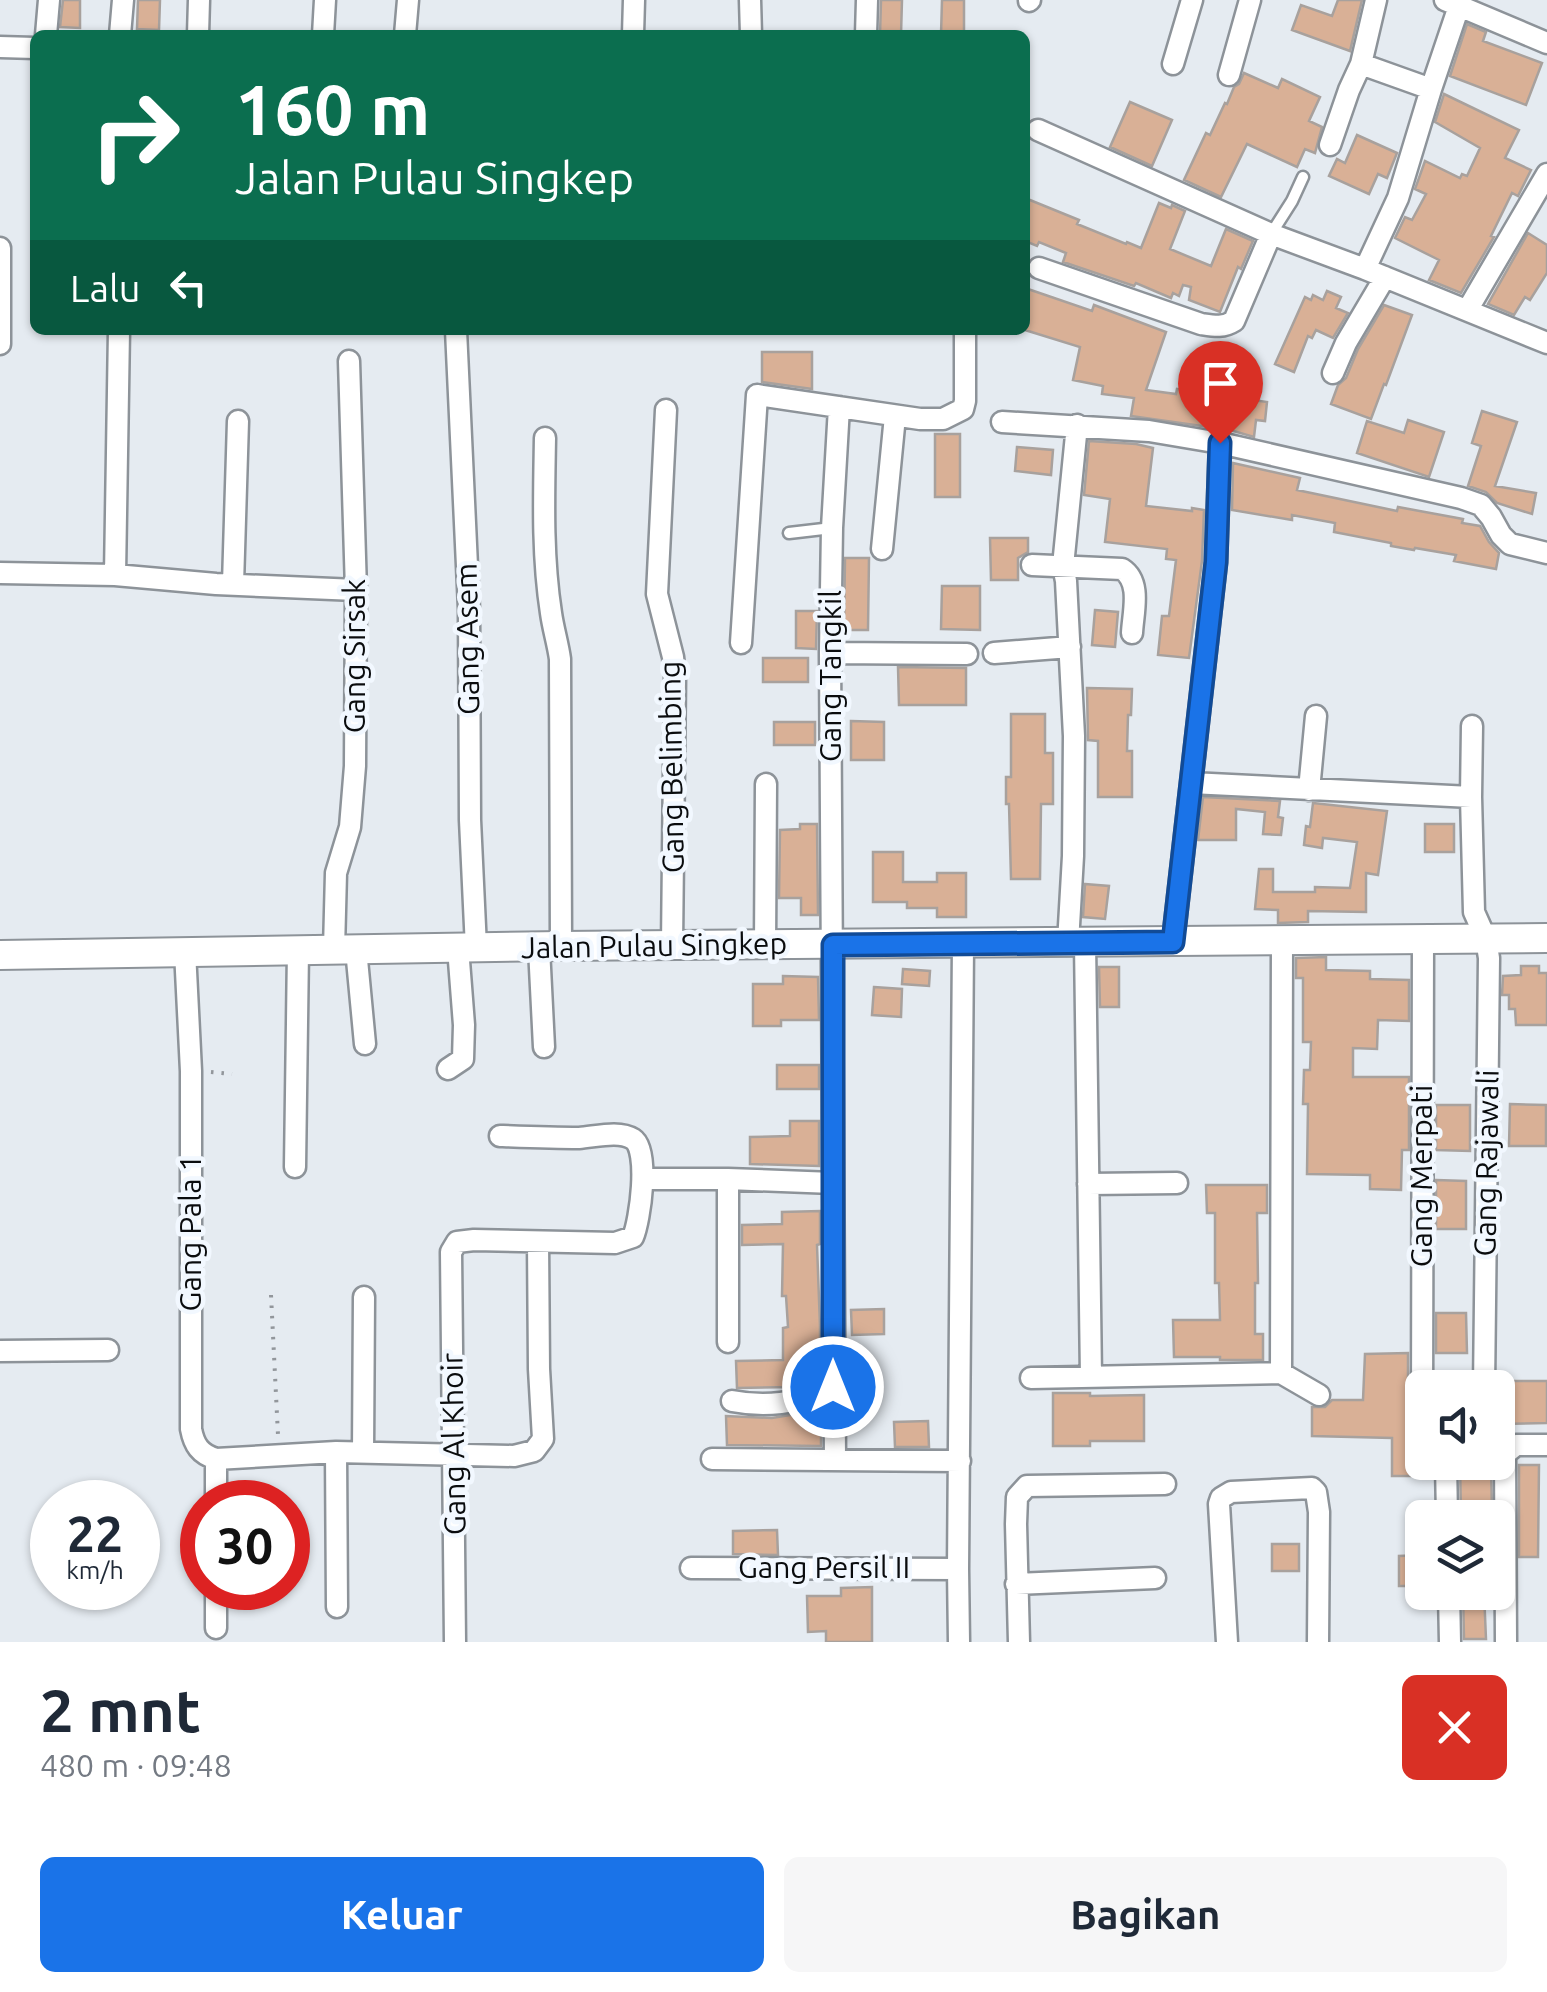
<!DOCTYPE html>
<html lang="id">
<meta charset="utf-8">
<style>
body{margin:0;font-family:Ubuntu,sans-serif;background:#f6f6f7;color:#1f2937;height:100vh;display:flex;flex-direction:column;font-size:38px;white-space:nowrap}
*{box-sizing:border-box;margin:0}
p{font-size:32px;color:#747a83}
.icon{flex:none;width:55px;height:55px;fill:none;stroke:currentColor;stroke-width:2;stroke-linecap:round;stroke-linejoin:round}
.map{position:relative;height:1642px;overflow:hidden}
.sheet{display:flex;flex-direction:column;background:#fff;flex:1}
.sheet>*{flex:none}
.top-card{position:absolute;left:30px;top:30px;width:1000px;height:305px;border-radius:15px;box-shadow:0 2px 8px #0004;background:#0b6e4f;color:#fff;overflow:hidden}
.fabs{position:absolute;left:1405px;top:1370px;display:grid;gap:20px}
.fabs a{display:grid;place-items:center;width:110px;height:110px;border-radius:15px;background:#fff;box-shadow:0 2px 8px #0004;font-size:50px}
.speed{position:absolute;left:30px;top:1480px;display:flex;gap:20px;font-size:50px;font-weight:700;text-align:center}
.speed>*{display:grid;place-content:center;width:130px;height:130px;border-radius:50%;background:#fff;box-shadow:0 2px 8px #0004;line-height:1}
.speed small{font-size:25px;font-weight:400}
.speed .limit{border:15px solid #d22;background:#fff;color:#111}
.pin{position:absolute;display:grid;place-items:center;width:85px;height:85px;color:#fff;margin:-102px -42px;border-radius:50% 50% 50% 0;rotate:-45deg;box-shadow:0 0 10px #0007}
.pin .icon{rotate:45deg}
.me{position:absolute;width:110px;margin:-55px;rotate:0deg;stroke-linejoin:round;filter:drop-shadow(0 0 8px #0008)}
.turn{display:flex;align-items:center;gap:35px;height:210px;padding:0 40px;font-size:45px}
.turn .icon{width:130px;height:130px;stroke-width:2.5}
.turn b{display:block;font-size:70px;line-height:85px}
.then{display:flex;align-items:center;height:95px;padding:0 40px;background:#0003;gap:20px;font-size:38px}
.round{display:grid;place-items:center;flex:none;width:105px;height:105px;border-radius:15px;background:#f6f6f7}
.overview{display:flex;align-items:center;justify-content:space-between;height:170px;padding:0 40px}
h1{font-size:60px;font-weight:700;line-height:75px}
.cta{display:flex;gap:20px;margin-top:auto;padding:20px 40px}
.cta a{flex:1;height:115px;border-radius:15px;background:#1a73e8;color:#fff;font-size:40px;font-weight:700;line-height:115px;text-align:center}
.cta a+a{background:#f6f6f7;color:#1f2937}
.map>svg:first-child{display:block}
.building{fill:#d9b096;stroke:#a8a19d;stroke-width:2.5}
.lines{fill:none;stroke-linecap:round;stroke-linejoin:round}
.service-casing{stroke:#8d9399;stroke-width:15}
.minor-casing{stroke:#8d9399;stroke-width:25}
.tertiary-casing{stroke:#8d9399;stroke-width:32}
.path{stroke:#92969b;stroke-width:4;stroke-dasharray:2.5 8;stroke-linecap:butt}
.service{stroke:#fff;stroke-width:10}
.minor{stroke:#fff;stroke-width:20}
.tertiary{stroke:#fff;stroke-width:28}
.route-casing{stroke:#114b97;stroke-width:25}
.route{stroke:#1a73e8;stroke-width:18}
.labels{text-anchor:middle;stroke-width:9;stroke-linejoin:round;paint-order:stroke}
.street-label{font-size:30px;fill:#0a0c0e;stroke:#f2f8ff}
</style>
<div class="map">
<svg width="1547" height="1642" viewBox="0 0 1547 1642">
<rect width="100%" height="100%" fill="#e5ebf1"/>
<path class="building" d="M63 0H80V28L60 27Z
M138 0H160L159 30 137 29Z
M881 0H902L901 35H880Z
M942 0H964V35H941Z
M1338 0H1362L1350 51 1292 30 1301 5 1332 16Z
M1467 24 1486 32 1483 41 1542 63 1526 105 1450 76Z
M1244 73 1278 88 1282 79 1320 97 1309 121 1322 127 1315 153 1305 149 1297 167 1247 144 1221 197 1184 180 1206 133 1210 135 1225 103 1227 104 1234 87 1239 84Z
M1444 94 1519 130 1505 158 1531 170 1518 196 1512 193 1491 236 1494 237 1461 293 1429 280 1439 260 1395 238 1405 217 1412 220 1426 194 1415 189 1425 161 1460 178 1462 174 1467 176 1480 148 1435 122Z
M1130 102 1172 120 1152 166 1110 147Z
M1357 135 1397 153 1387 178 1378 174 1369 194 1329 176 1337 159 1345 163Z
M1025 198 1079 220 1077 224 1126 244 1127 242 1141 248 1159 203 1171 208 1172 205 1185 211 1170 249 1211 266 1226 229 1253 241 1241 269 1238 267 1220 312 1189 300 1191 287 1183 285 1179 296 1173 293 1171 298 1136 283 1134 286 1063 262 1066 253 1039 242 1037 246 1025 241Z
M1528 233 1547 245V273L1530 300 1525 297 1514 315 1488 304Z
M1025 288 1092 311 1094 305 1166 332 1146 390 1176 394 1177 389 1208 394 1209 388 1234 392 1233 397 1267 402 1265 421 1256 420 1254 437 1230 430 1131 416 1134 398 1102 394 1103 386 1073 380 1080 347 1025 330Z
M1327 291 1341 297 1336 308 1348 313 1333 338 1316 330 1312 338 1308 336 1294 372 1275 364 1305 297 1311 300 1313 295 1323 300Z
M1384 305 1412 315 1386 385 1384 384 1371 419 1331 404 1338 385 1346 378 1358 349Z
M762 352H812V389L762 382Z
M1482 411 1517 422 1495 486 1536 493 1532 514 1497 503 1486 492 1468 486 1481 446 1472 443Z
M1408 420 1444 432 1429 477 1357 453 1367 421 1404 433Z
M935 434H960V497H935Z
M1089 441 1136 444 1153 448 1146 506 1192 511V508L1204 510 1202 561 1189 658 1158 655 1162 616H1169L1176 560 1166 559 1167 549 1105 542 1110 499 1084 495Z
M1017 447 1053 450 1051 475 1015 471Z
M1233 463 1300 478 1297 490 1397 511 1398 507 1463 519 1462 523 1480 526 1489 542 1499 553 1496 569 1454 561 1456 555 1415 548 1414 550 1391 546V543L1334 532 1335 523 1292 515V520L1232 510Z
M990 538H1028V552L1018 558V580H991Z
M845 558H869L868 630H844Z
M942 586H980V630L941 629Z
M1095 610 1118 612 1115 647 1092 645Z
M796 611H817L816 649 796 648Z
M763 658H808V682H763Z
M898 667 966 668V705H899Z
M1087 688 1132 689 1131 715H1128L1127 751H1132V797H1098V741L1088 740Z
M1011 714H1045V753H1053V804H1041L1040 879H1011L1009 804H1006V777H1011Z
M851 721 884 722V760H851Z
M774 722H815V745H774Z
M1203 797 1280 801 1278 817 1283 818 1281 835 1263 834 1265 812 1236 809V840H1198Z
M1313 803 1387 811 1378 875 1366 873V912L1308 911V922L1278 923V910L1255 909 1259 869H1273V892H1315V887L1350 888 1357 842 1323 838 1322 848 1304 845 1306 826 1310 827Z
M800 824H817L818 915H801V898H779L780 830 800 829Z
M1425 824H1454V852H1425Z
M873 852H903V882H937V873H966V917H937V908H907V902H873Z
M1085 884 1109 886 1105 919 1083 917Z
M1326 957V970L1370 971V979L1409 980V1021L1378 1020 1377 1049 1353 1048V1077H1409V1150H1402L1401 1190 1370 1189V1175L1307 1174 1308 1104H1303L1304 1070H1310L1311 1042H1303V978H1296V958Z
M1521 966H1539V973H1547V1025H1516L1515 1009H1509V995H1502L1503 976 1521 975Z
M1099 967H1119V1007H1100Z
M903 969 930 971 929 986 902 984Z
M783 976 818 977 819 1020H781V1026H753V984H783Z
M874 987 902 989 901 1017 872 1015Z
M777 1065H819V1089H777Z
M1510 1104 1546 1105V1146H1509Z
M1436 1105H1470V1151L1436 1150Z
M790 1121H819V1166L750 1164V1137L790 1136Z
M1436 1180 1466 1181V1229H1436Z
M1206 1185H1267V1213H1257L1258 1283H1255V1334H1263V1360H1220V1357H1174L1173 1320H1220L1219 1283H1215V1213H1207Z
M820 1211V1244L817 1245 820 1326V1378L793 1387 737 1388 736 1361 783 1360V1328L788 1327 786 1296H782L783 1244 742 1245V1225L782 1224V1212Z
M884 1309V1334L852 1335 851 1310Z
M1436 1313H1466L1467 1353H1436Z
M1408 1353V1414L1410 1444H1415V1476H1392V1438L1312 1436V1407H1325L1332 1400H1363L1365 1354Z
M1498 1381H1547V1423L1498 1424Z
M1053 1393H1090V1396L1144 1395V1441H1090V1446H1053Z
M796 1414H821V1446L727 1445 726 1416 772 1418Z
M928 1421 929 1447H895L894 1422Z
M1460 1462H1488V1465H1491L1492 1513H1484V1517H1461Z
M1519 1465H1539L1538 1557H1519Z
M777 1530 778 1555 733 1554V1531Z
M1272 1544H1299V1571H1272Z
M1422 1555V1586H1399V1556Z
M872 1587V1642H826V1631L808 1632 807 1596H841V1588Z
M1463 1592H1484L1486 1639H1464Z"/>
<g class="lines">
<defs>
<path id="service" d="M1271 234 1292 201 1303 177
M789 533 832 528"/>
<path id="minor" d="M750 0 751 35
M1445 0 1547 43
M1029 1 1030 0
M46 35 49 0
M120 35 123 0
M198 35 199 0
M323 35 325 0
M405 35 408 0
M633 35 634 0
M866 35 867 0
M0 47 35 48
M1173 64 1192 0
M1361 64 1431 89
M1229 75 1250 0
M1038 130 1271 234 1365 269 1547 343
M1330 145 1349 90 1361 64 1376 0
M0 248V344
M1039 268 1201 324C1214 326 1223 328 1234 321L1271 234
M1365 269 1398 198 1431 89 1459 6
M1468 309 1547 174
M456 330 469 609 470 820 476 948
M1333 373 1346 343 1385 277
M666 410 657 594 673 657 675 675 672 946
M1002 422 1149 431 1220 443 1461 498 1481 505 1491 517 1501 535 1510 544 1547 553
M545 438C544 496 542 555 551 613 553 628 558 644 560 659L561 946
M882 549 895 416
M1032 565 1122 569C1142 582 1133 612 1132 633
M0 573 115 575 216 584 356 590
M115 575 119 330
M233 584 238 421
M741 643 757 395 920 419H943L963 409 965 401V330
M830 653 967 654
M994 653 1070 647
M1191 783 1471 797 1474 912 1486 939 1489 958 1484 1388
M1309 790 1316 716
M1471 797 1472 726
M1173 942 1216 562 1220 443
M1068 943 1073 856 1074 736 1066 581 1063 566 1077 425
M1085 943 1091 1377
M765 945 766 784
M539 948 544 1047
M334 949 336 873 350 827 355 766 356 590 349 361
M356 949 365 1044
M185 951 191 1071V1429C194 1445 200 1454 216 1459V1502
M448 1069 463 1059 464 1025 458 948
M295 1167 298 950
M643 1179H728L833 1183
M1088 1184 1177 1183
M728 1342V1179
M0 1351 108 1350
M1281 1373 1282 940
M1031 1378 1281 1373 1319 1395
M732 1401C768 1408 801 1403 833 1387
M1422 1414 1423 938
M336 1452 337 1607
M363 1452 364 1297
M216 1459 336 1452 514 1456 534 1451 543 1439 539 1369 538 1242
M712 1459 960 1461
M835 1460 830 653 832 528 839 407
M1446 1462 1447 1518
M691 1568 958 1569
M1016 1584 1155 1578
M216 1588V1628
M1449 1592 1450 1642
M455 1642 451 1252 457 1242 474 1240 615 1243 633 1237C640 1221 650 1150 633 1139 619 1130 595 1137 579 1138 553 1138 527 1137 500 1136
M959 1642 958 1569 963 944
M1019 1642 1016 1524 1017 1497 1027 1486 1165 1484
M1227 1642 1219 1504 1221 1498 1231 1492 1312 1488 1316 1492 1319 1512 1318 1642
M1506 1642 1505 1454 1516 1445H1547"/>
<path id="tertiary" d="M0 955 561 946 1547 938"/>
</defs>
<use href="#service" class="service-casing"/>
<use href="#minor" class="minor-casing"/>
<use href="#tertiary" class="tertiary-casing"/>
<path class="path" d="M211 1072 232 1074
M271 1295 278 1435"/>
<use href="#service" class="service"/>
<use href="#minor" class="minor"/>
<use href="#tertiary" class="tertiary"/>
</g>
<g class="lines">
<defs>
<path id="route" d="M833 1387V945L1173 942 1216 562 1220 443"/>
</defs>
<use href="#route" class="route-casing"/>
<use href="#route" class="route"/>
</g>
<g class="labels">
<g class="street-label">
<text transform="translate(468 639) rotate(-91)" y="10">Gang Asem</text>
<text transform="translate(355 656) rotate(-90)" y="10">Gang Sirsak</text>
<text transform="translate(831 676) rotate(-90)" y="10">Gang Tangkil</text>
<text transform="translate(672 767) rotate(-91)" y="10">Gang Belimbing</text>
<text transform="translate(654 946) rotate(-1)" y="10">Jalan Pulau Singkep</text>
<text transform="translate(1487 1163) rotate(-89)" y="10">Gang Rajawali</text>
<text transform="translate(1422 1176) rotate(-90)" y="10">Gang Merpati</text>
<text transform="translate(191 1233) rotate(-90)" y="10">Gang Pala 1</text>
<text transform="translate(454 1444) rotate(-91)" y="10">Gang Al Khoir</text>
<text x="824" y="1578">Gang Persil II</text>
</g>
</g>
</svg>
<div class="fabs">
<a><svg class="icon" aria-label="sound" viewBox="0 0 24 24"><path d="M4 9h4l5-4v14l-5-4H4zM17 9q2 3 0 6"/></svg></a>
<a><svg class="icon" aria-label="layers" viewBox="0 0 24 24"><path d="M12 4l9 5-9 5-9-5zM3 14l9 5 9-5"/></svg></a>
</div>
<div class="speed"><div>22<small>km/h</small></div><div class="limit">30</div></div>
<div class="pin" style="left:1220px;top:443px;background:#d93025"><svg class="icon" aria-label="arrive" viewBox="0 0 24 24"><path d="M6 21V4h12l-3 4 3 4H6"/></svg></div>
<svg class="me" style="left:833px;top:1387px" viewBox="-20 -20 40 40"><circle r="17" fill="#1a73e8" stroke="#fff" stroke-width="3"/><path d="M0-11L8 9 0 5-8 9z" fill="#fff"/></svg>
<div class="top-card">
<div class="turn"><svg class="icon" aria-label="right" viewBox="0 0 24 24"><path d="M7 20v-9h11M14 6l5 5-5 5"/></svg><div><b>160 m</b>Jalan Pulau Singkep</div></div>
<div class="then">Lalu<svg class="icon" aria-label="left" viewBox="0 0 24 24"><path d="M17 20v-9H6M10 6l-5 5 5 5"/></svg></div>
</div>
</div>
<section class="sheet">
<div class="overview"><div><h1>2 mnt</h1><p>480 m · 09:48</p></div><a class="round" style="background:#d93025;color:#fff"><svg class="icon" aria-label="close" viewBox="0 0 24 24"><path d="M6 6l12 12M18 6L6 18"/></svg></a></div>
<div class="cta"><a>Keluar</a><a>Bagikan</a></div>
</section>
